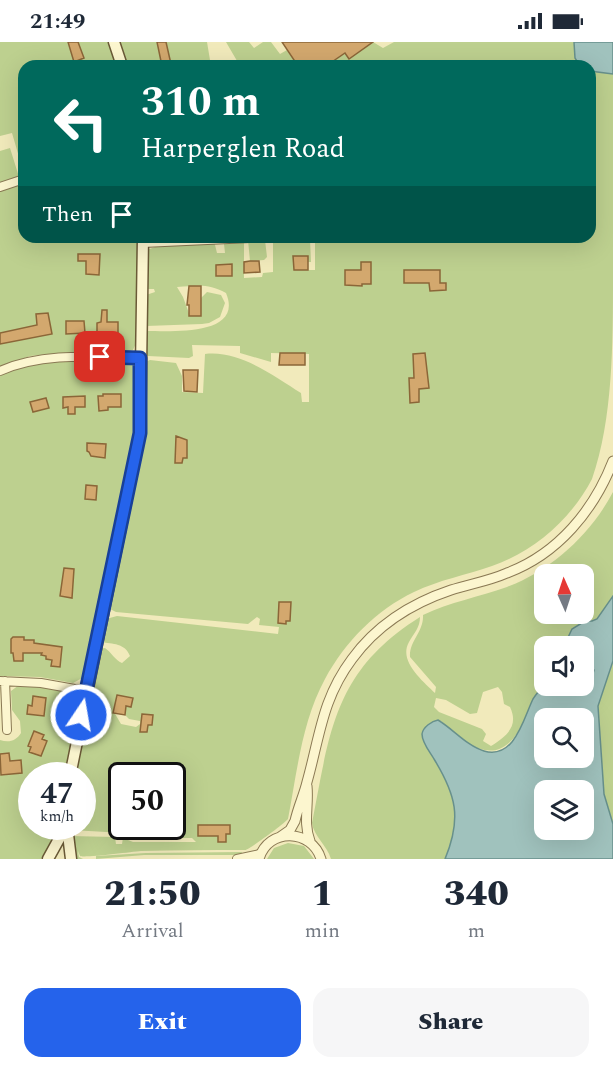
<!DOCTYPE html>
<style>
body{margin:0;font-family:Spectral,serif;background:#f6f6f7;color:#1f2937;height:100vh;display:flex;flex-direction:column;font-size:22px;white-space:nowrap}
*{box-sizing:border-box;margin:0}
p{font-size:20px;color:#747a83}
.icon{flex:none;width:33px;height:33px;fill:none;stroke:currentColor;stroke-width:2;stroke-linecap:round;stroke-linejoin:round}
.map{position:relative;height:817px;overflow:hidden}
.sheet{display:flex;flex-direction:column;background:#fff;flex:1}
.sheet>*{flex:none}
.banner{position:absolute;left:18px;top:18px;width:578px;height:183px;border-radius:18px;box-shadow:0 6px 24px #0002;background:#00695c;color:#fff;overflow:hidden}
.needle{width:39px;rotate:357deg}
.fabs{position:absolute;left:534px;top:522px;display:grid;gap:12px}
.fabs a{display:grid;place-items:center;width:60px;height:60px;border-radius:12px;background:#fff;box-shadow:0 6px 24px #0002;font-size:30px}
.speed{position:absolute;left:18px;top:720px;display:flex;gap:12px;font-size:30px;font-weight:700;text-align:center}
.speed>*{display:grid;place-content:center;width:78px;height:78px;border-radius:50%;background:#fff;box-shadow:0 6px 24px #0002;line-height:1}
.speed small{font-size:15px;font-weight:400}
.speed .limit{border:3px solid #111;border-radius:9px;background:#fff;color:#111}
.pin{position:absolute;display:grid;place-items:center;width:51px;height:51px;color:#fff;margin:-26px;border-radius:12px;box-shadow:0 3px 9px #0006}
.me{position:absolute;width:66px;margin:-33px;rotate:12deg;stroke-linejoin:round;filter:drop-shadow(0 0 4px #0008)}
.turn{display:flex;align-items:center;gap:21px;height:126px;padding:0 24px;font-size:27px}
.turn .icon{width:78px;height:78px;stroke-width:2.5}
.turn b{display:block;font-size:42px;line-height:51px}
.then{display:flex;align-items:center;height:57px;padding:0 24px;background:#0003;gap:12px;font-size:22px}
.eta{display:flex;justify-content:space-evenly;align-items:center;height:102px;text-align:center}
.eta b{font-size:36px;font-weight:800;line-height:42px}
.action{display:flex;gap:12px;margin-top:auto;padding:12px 24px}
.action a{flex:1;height:69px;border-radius:18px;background:#2563eb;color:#fff;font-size:24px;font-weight:800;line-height:69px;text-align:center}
.action a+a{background:#f6f6f7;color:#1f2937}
.status{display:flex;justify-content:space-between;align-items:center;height:42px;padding:0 30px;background:#fff;direction:ltr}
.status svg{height:16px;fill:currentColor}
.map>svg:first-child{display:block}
.green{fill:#bdd08f;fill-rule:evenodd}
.water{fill:#a0c2bd;stroke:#67908c;stroke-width:1.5;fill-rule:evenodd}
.building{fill:#d3a86e;stroke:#8b6638;stroke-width:1.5}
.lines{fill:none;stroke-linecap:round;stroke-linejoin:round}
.minor-casing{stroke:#8a7954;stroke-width:10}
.tertiary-casing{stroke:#8a7954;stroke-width:11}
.secondary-casing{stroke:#6b5a37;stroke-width:13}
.minor{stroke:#fcf6cf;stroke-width:8}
.tertiary{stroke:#fcf6cf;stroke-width:9}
.secondary{stroke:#fcf6cf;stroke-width:10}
.route-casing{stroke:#184099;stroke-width:15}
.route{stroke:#2563eb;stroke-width:10}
</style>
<div class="status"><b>21:49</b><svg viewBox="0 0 49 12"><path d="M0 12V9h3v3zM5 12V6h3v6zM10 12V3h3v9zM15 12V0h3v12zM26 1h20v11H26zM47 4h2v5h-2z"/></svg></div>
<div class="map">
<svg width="613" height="817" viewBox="0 0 613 817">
<rect width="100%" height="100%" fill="#f1eabb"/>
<path class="green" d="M0 0H110L119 24H24V132L12 91 0 94Z
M119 0H207L211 24H203L199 18 201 24H127Z
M226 0H249L254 6 263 0H271L280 12 287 8 298 24H240Z
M373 0 383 6 394 0H574L575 16 580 24H336L333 20 345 11 349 17Z
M590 29 613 32C613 100 613 168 613 236 613 301 613 378 592 437 571 477 535 509 492 524 466 533 439 538 414 550 376 568 345 600 325 637 302 679 297 730 288 777 284 782 250 807 245 808 210 808 175 808 141 809 130 810 85 816 80 814L78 809 79 815 83 817H77L70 794 115 795 116 802H122L123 796 133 800H196L192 796H165L166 785 172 784V734H122V784L149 785 124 791 71 788V785L82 784V734L76 733 85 678 92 676 91 671 86 669 99 607 105 606C111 610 115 618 122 621L130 614C125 601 113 602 101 600L106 577 117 574 278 592 279 585 259 583 260 577 257 575 248 582 116 570 108 566 139 421 145 320 150 318 176 321 182 334V350L203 351 205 312C240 308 274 334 301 351L302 360H309V312L271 311V320L240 311V304L192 303 193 314 189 316 148 314 145 312V290L147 289C172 289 244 294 226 251 208 241 197 244 177 245L183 255 190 274H201V256L207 250 221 253 225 261 220 275 209 281 202 282 146 284V253L155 250 154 247H146L147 208 155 205 154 195H213L217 211H225L224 202 244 200V236L262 235 263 231 273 230V198L310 197 311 220H308V214H294V228H315V195H590ZM117 653 133 656 131 665 126 664 125 673 129 677 140 679V682L136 685 121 682 114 670Z
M10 106 19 135 0 142V109Z
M24 140V195H138L137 299 133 308 121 311 48 312 30 314 0 325V149Z
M248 198H265L267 215 264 218 250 219Z
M125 318 133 322 137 331 134 402 86 634 73 641 40 635 0 634V333C39 314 83 318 125 318Z
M613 450V554L597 577 581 581 572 587 564 604H544C544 615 548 632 544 642 541 650 533 657 530 666 508 723 480 718 441 679L424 700C450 742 466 767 445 817H331C327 803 314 795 312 781 330 689 334 629 420 575 420 586 414 591 409 600 398 619 423 639 435 651L436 645 410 615C409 599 424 590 423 573 450 560 479 555 507 545 552 528 591 492 613 450ZM544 532H584V572H544ZM498 645 502 650 504 662 510 665C519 684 507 694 491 704L483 699 486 692 482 687 439 670 434 665 436 656 446 658 470 672 477 671 483 650Z
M613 619V782L604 752 598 664Z
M19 643C40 644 64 643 80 658L64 733 32 734V784L57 785 55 799 41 817H0V698C9 701 16 699 21 691L20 679 12 668 11 649Z
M288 801 304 804 314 817H267L274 806Z
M242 810 241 813H144L96 817V814L146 811Z"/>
<path class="water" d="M574 0H613V32L590 29V24H580L575 16Z
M613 554V619L598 664 604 752 613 782V817H445C462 776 456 753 434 717 430 710 422 701 422 692 423 685 432 679 438 678 453 687 467 704 484 709 515 718 524 675 533 657 536 652 541 647 544 642H590L594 628 588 624 584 626V604H564L572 587 585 579H592L597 577ZM544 676H584V716H544ZM544 748H584V788H544Z"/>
<path class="building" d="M68 0H78L84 16 74 20Z
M157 0H166L171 22 162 24Z
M282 0H373L349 17 345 11 326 24H298Z
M78 212H100L99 233 86 232V219H78Z
M293 214H308V228H294Z
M250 219H259L260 230 244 231V220Z
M361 220H371V242H362V244L345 243V228H361Z
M232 222V234H216V223Z
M404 228H440V241H446V248L430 249 429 241H404Z
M189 244H201V274H189V263H187Z
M102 268H107V280H118V291L97 292V281L101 280Z
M48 271 52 292 0 302V291L37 283 36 272Z
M66 279H84L85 291 66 292Z
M280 311H305V323H279Z
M425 311 429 346 419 347V360L410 361 409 336H414L413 312Z
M183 328H198L197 350 184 349Z
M103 352H121V365H108V368L99 369 98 354H103Z
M85 354V365H75V372H68V365L63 366V355Z
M46 356 49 366 33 370 30 360Z
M176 394 187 398V416H183L182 421H175Z
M87 401 106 402 105 416 91 414 89 410 87 409Z
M86 443 97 444 96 458 85 457Z
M64 526 74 527 72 556 60 554Z
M279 560H291L290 579H286V582L278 581Z
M13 595H24V598H34V601L62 605 60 625 51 624 52 618 46 617V614L41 613 42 611H23V619H14L13 611H11V597Z
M117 653 133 656 131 665 126 664 125 673 113 671Z
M33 654 46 656 44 674 27 672 28 663 32 664Z
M142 672 153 673 152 683H148L147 690H140Z
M34 689 44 693 42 697 47 699 41 714 29 710 31 705 28 704Z
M9 711 10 719 21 718 22 731 1 733 0 712Z
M198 783H230V792H226V800H218V794H198Z"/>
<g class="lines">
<defs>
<path id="minor" d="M0 145 24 137
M143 201 271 195
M0 329C43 310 94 315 140 316
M0 639 41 641 86 649
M5 639 7 688
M237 817 260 812"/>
<path id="tertiary" d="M307 744C309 763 303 781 310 799
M280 795 290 788 295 779C298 765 304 753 307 740 320 694 322 657 352 617 376 584 412 561 451 548 470 542 489 539 507 531 558 512 594 468 613 419
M259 817C268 785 312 787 321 817"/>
<path id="secondary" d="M114 0 122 24
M70 734 140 391 143 195
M67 784 71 817
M48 817 59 797 61 784"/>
</defs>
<use href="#minor" class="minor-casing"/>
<use href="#tertiary" class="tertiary-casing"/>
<use href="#secondary" class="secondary-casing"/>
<use href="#minor" class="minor"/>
<use href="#tertiary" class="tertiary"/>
<use href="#secondary" class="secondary"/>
</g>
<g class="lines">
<defs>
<path id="route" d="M81 673 140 391V316L100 315"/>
</defs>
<use href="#route" class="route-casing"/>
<use href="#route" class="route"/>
</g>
</svg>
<div class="fabs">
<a><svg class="needle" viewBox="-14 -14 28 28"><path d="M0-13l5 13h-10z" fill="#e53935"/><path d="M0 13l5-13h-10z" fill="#747a83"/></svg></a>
<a><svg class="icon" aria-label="sound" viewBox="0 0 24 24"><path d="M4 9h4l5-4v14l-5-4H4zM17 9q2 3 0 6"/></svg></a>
<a><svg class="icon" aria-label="search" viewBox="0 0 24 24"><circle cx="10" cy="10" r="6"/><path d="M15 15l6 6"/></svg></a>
<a><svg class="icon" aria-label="layers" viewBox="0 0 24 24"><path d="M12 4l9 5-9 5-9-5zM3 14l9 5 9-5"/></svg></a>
</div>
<div class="speed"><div>47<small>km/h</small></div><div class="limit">50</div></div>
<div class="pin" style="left:100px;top:315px;background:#d93025"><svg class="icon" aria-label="arrive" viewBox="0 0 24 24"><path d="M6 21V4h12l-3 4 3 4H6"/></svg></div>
<svg class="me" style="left:81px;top:673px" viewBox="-20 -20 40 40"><circle r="17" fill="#2563eb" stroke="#fff" stroke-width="3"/><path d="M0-11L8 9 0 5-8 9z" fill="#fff"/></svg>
<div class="banner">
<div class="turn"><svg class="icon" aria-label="left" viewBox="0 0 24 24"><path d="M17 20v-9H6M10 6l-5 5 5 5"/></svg><div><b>310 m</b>Harperglen Road</div></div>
<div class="then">Then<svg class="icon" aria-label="arrive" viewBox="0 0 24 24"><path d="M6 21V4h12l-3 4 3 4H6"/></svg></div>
</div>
</div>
<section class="sheet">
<div class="eta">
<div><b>21:50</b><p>Arrival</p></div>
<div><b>1</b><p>min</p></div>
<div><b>340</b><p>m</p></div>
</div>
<div class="action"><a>Exit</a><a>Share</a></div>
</section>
